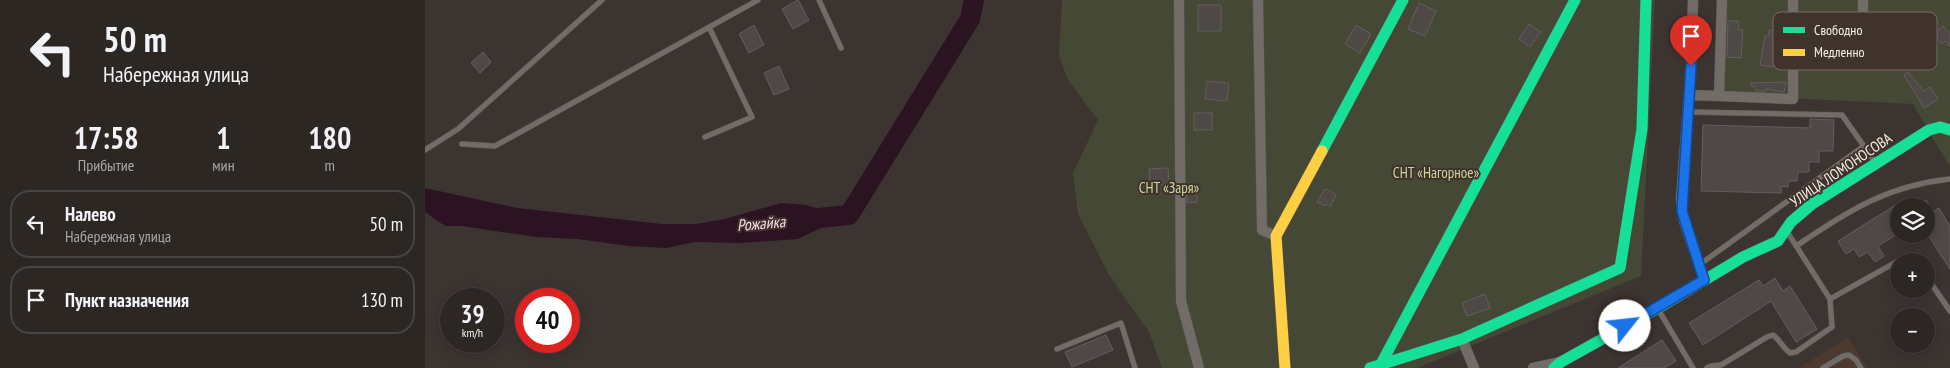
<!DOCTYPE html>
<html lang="ru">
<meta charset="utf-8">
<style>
body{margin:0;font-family:"PT Sans Narrow",sans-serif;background:#352f2c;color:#f1f3f6;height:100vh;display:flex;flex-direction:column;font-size:19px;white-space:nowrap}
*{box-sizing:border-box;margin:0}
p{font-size:16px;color:#a7a5a6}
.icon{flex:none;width:28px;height:28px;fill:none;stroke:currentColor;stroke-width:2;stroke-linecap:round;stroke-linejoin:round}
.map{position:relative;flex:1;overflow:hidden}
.side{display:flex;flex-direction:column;background:#2d2724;width:425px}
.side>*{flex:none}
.hud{background:#2d2724;color:#f1f3f6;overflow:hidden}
.fabs{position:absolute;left:1465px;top:198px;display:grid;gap:10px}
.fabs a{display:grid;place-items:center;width:45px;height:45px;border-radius:50%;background:#2d2724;box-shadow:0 2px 12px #0003,0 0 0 1px #484441;font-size:25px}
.speed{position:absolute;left:15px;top:288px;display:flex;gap:10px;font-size:25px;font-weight:700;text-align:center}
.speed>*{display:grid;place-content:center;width:65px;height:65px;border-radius:50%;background:#2d2724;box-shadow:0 2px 12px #0003,0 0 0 1px #484441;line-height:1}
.speed small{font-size:12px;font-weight:400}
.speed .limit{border:8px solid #d22;background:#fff;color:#111}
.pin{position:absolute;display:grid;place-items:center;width:42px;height:42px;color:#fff;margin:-51px -21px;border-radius:50% 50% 50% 0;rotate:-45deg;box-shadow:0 0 5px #0007}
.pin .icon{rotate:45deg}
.me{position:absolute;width:55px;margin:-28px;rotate:61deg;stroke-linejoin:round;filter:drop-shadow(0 0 4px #0008)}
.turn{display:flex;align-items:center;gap:18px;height:105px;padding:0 20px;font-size:22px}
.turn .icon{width:65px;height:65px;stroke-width:2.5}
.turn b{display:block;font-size:35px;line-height:42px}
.eta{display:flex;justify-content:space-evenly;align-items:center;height:85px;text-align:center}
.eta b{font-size:30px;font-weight:800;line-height:35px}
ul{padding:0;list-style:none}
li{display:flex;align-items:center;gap:15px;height:68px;margin:0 10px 8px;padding:0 10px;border:2px solid #484441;border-radius:20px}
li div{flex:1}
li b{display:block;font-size:19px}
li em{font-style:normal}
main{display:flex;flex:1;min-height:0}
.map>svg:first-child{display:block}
.built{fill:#4c392f}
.green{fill:#454834}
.water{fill:#2c1322}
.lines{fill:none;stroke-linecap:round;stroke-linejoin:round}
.river{stroke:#2c1322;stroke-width:20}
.building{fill:#4e4846;stroke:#655e5b}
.lane-casing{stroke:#59534f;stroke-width:6}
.street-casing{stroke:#59534f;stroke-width:11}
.fast-casing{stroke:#59534f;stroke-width:12}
.slow-casing{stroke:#59534f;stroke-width:12}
.lane{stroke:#726c69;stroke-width:5}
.street{stroke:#726c69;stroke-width:10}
.fast{stroke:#16e098;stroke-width:11}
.slow{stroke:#ffcf43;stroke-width:11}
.route-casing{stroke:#114b97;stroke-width:12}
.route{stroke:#1a73e8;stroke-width:9}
.labels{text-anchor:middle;stroke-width:4;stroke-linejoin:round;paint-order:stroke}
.street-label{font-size:15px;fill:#f6ede8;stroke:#40332c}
.park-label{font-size:15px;fill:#c9d79c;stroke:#40332c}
.water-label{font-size:16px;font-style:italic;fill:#f9d6eb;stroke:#40332c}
.key{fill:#40332c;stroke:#776b64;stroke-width:1}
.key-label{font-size:14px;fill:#f6ede8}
</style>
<main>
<section class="side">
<div class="hud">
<div class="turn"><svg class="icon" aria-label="left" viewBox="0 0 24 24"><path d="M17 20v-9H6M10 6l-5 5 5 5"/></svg><div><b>50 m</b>Набережная улица</div></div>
</div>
<div class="eta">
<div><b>17:58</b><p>Прибытие</p></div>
<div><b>1</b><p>мин</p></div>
<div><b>180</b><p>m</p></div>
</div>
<ul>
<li><svg class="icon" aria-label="left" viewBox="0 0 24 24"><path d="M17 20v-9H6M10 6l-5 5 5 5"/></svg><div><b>Налево</b><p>Набережная улица</p></div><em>50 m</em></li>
<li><svg class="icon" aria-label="arrive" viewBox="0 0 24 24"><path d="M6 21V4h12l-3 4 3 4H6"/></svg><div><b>Пункт назначения</b></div><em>130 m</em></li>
</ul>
</section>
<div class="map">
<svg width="1525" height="368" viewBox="0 0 1525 368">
<rect width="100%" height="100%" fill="#3c3430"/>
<path class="built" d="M1423 337 1442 368H1374Z"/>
<path class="green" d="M637 0H1230L1216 276 992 368H737L724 332 684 275 653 214 648 173 673 120 643 80 634 56Z
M1294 0H1525V167L1488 104 1290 95Z"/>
<path class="water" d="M0 188 92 208 237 224H271L300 219 356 203 381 205 400 211 401 222 396 228 373 239 314 243 270 242 241 248 204 246 152 239 111 237 37 226H20L0 212Z"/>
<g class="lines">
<path class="river" d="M374 220 424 215 545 19 549 0"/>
</g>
<path class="building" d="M373 0 384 20 368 29 357 9Z
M994 3 1011 11 1000 36 983 29Z
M773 5H796V31H773Z
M1303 21H1313L1314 30H1318L1316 58 1302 57Z
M1104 24 1116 32 1105 47 1094 39Z
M329 25 339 45 324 53 314 34Z
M931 25 946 34 935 53 920 44Z
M1518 26 1525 34V47L1520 41 1517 44 1509 34Z
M1344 30H1354L1353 45 1348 67 1335 65 1340 36H1344Z
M58 52 66 62 55 73 46 63Z
M354 66 364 89 349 95 339 73Z
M1483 72 1499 91 1505 87 1513 99 1499 108 1479 75Z
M782 81 804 83 802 101 780 99Z
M1361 82 1359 92 1341 89V91H1331L1330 87 1326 86V83Z
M769 113H787V130H769Z
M1385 119 1409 120 1408 151H1394V162H1384V172H1373L1372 181H1363V187L1356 186V193L1276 191 1278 125 1385 128Z
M743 168 744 184 725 185 724 169Z
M762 189H772V202L762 203Z
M902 189 911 195 905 207 901 204 900 206 892 202 899 190Z
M1501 200 1508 212 1514 208 1525 226V269L1501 232Z
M1474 203V233L1453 246 1459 256 1450 262 1443 252 1434 257 1429 249 1421 254 1413 241Z
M1350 278 1358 291 1365 286 1392 329 1371 342 1346 301 1278 345 1264 323 1334 280 1338 286Z
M1060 294 1065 308 1042 316 1037 303Z
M681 335 688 350 647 367 640 352Z
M1237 340 1251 361 1239 368H1193Z"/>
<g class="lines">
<defs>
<path id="lane" d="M394 0 416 48
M1263 112 1417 115 1450 162
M280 137 327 117 284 27
M37 144 70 146 333 0
M0 150 33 129 177 0
M1371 246C1424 211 1460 186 1525 179
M1274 265 1439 146
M1501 276 1525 311
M1405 299 1473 261 1483 258 1488 261
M1233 309 1268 368
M632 349 696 323 710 368
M1282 368 1286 366 1296 365 1342 337 1348 335C1355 340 1358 348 1365 353L1371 352 1407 327 1405 299 1361 230
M1398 368 1418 356 1424 355 1431 360 1436 368"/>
<path id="street" d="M754 0 756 301 774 368
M833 0 837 230 851 236
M1268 0 1266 66 1256 199 1259 221 1279 280
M1297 0 1294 96 1368 99V0
M1438 0V46
M1264 95 1294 96
M1037 339 1049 368
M1108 368 1135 362"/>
<path id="fast" d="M897 151 978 0
M956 364 1150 0
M945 368 1037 339 1195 268 1217 129 1221 0
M1129 368 1136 362 1233 308 1318 257 1353 241 1366 222 1387 204 1504 130 1515 127 1525 130"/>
<path id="slow" d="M860 368 851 236 897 151"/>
</defs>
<use href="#lane" class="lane-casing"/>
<use href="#street" class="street-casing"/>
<use href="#fast" class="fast-casing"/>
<use href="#slow" class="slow-casing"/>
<use href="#lane" class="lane"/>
<use href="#street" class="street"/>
<use href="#fast" class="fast"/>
<use href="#slow" class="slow"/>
</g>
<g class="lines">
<defs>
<path id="route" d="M1200 326 1279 280 1257 211 1266 66"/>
</defs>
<use href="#route" class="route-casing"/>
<use href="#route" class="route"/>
</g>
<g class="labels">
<g class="street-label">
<text transform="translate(1416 170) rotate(-34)" y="5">УЛИЦА ЛОМОНОСОВА</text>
</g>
<g class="park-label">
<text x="1011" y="178">СНТ «Нагорное»</text>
<text x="744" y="193">СНТ «Заря»</text>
</g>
<g class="water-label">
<text transform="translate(336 223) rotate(-5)" y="6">Рожайка</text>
</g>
</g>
<rect x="1348" y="12" width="164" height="58" rx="8" class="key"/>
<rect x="1358" y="27" width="22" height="6" fill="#16e098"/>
<rect x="1358" y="49" width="22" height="7" fill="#ffcf43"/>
<g class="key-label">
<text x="1389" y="35">Свободно</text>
<text x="1389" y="57">Медленно</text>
</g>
</svg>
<div class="fabs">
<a><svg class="icon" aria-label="layers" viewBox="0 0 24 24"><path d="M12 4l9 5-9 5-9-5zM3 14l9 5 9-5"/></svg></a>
<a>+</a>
<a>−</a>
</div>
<div class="speed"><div>39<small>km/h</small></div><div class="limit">40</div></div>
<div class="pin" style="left:1266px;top:66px;background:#d93025"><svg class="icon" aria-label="arrive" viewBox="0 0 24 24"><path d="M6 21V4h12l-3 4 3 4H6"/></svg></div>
<svg class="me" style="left:1200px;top:326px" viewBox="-20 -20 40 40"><circle r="19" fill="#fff"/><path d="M0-13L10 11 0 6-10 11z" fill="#1a73e8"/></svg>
</div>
</main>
